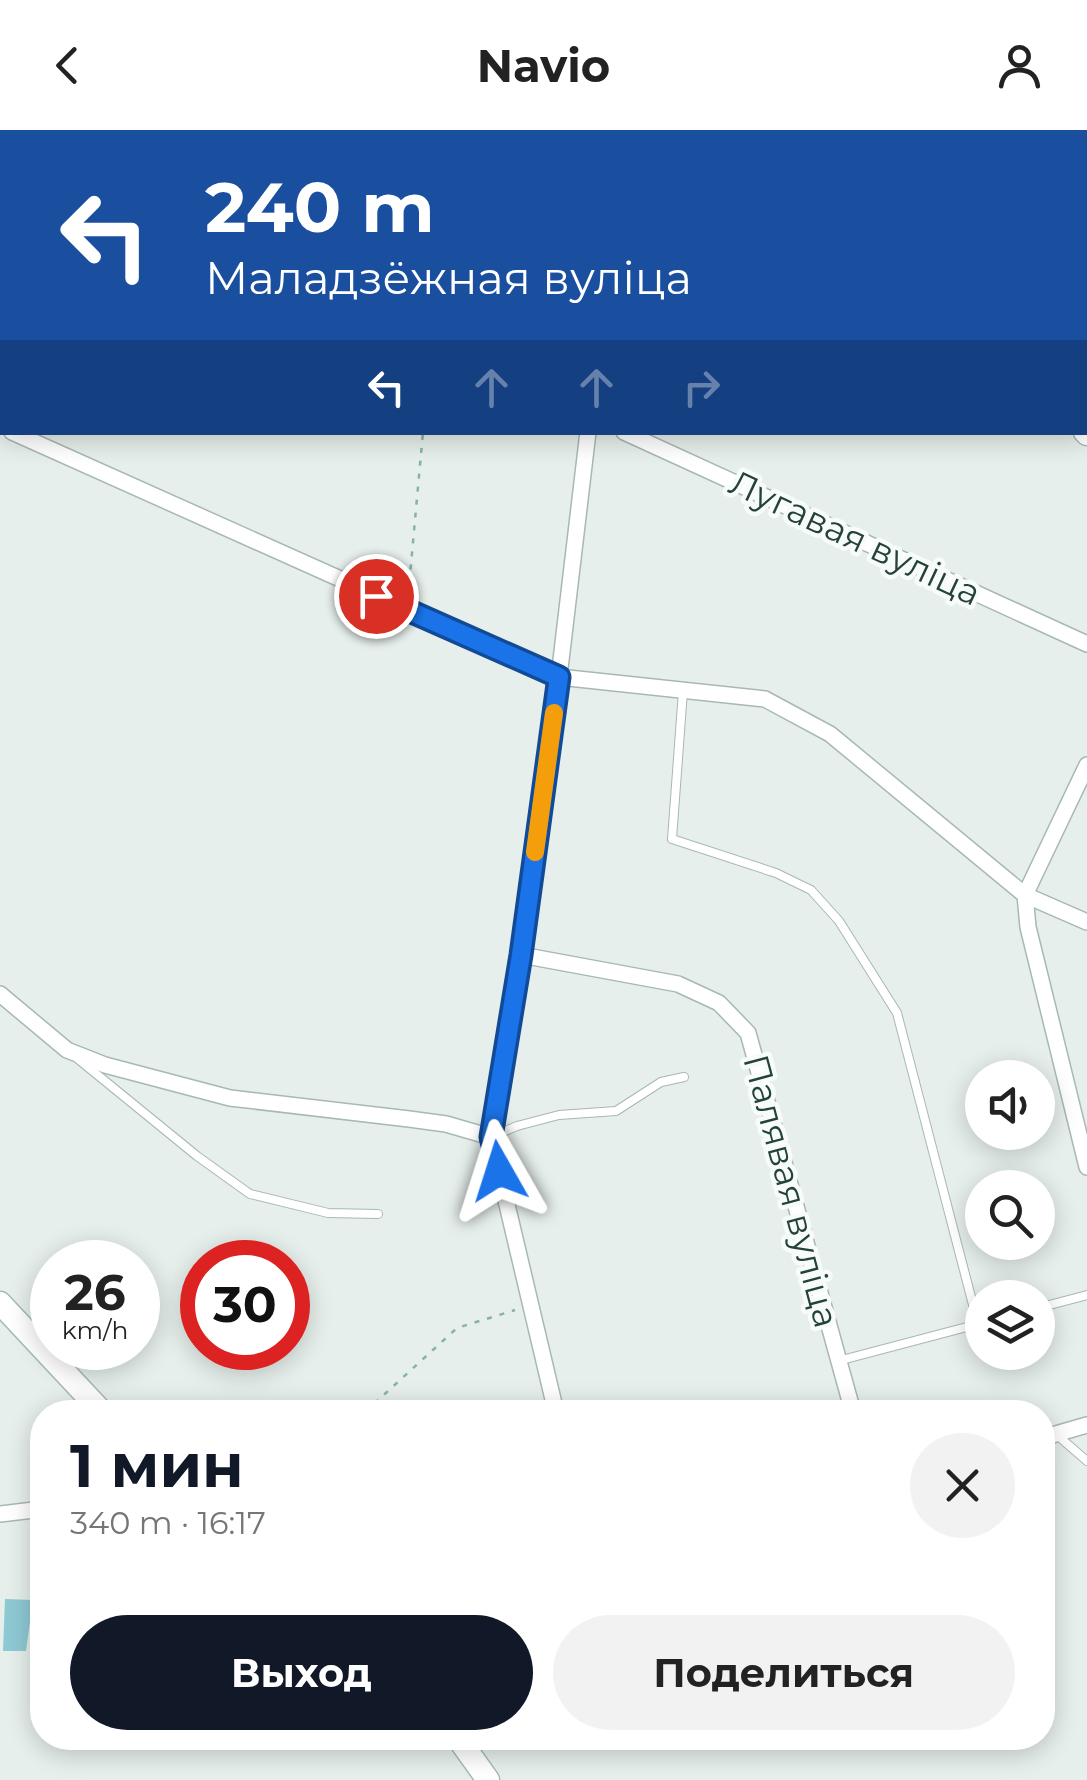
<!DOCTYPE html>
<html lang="ru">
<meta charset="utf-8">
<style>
body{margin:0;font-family:Montserrat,sans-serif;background:#f2f2f2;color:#222;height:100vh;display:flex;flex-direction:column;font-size:38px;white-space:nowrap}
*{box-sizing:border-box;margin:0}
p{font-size:32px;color:#767676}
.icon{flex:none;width:55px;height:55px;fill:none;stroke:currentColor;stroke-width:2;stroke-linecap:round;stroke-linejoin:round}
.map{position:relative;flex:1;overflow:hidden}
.sheet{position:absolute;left:30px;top:1270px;width:1025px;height:350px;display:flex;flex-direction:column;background:#fff;border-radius:40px;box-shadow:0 5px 25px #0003}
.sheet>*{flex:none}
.hud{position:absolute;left:0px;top:0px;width:1088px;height:305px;box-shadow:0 5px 25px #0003;background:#1a4fa0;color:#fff;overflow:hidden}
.tools{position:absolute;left:965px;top:930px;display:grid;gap:20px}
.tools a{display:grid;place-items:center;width:90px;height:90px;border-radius:50%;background:#fff;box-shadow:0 5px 25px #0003;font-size:50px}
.speed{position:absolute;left:30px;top:1110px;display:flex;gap:20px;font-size:50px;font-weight:700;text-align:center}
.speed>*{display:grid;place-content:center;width:130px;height:130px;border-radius:50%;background:#fff;box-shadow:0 5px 25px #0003;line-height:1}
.speed small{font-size:25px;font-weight:400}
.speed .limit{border:15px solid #d22;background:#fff;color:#111}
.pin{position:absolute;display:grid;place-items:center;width:85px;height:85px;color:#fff;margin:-42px;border:5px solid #fff;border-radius:50%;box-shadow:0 2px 10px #0007}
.me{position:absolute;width:110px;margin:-55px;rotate:354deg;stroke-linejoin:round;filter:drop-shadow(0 0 8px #0008)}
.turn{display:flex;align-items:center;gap:35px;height:210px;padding:0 40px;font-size:45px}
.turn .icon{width:130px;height:130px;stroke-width:2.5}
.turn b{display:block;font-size:70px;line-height:85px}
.lanes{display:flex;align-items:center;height:95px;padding:0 40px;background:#0003;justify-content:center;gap:50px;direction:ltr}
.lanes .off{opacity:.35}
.round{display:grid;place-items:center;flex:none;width:105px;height:105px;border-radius:52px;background:#f2f2f2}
.summary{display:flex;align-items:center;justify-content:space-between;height:170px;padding:0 40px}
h1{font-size:60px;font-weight:700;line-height:75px;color:#111827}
.button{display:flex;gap:20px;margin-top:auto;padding:20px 40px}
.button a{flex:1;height:115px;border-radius:60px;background:#111827;color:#fff;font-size:40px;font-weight:700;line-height:115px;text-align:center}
.button a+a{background:#f2f2f2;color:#222}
header{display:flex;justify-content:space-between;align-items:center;height:130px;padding:0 40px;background:#fff;font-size:45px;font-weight:700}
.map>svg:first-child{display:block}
.water{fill:#8ec9d4}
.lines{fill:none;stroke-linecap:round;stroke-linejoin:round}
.lane-casing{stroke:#a8b8b2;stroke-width:10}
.street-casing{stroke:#a8b8b2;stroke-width:18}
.secondary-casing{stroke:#a4bbb3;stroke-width:25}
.path{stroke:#86b3a5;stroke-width:2.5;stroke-dasharray:5 8;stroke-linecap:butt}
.lane{stroke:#fff;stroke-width:8}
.street{stroke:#fff;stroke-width:15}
.secondary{stroke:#fff;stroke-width:22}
.route-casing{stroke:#114b97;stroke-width:25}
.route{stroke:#1a73e8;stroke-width:18}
.slow{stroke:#f59e0b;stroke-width:18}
.labels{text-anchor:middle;stroke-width:9;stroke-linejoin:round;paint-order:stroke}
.street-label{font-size:35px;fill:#24423a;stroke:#f7fbf9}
</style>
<header><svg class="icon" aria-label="back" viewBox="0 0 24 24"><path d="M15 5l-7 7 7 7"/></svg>Navio<svg class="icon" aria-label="person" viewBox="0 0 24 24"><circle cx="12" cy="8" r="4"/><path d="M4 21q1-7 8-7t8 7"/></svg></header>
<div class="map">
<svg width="1087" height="1650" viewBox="0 0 1087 1650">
<rect width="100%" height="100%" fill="#e6efeb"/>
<path class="water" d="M5 1469 33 1470 26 1521H3Z"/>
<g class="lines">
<defs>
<path id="lane" d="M332 0 338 2
M683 561 672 709 776 743 811 760 839 791 897 883 978 1194
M78 929 197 1026 250 1064 328 1083 378 1084
M491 1007 517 996 559 985 616 981 661 952 684 947
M1038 1178 1087 1165
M838 1231 982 1193
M1057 1305 1087 1331"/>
<path id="street" d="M598 0 603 2
M640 2 641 0
M1026 2 1028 0
M0 36 2 37
M1085 217 1087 218
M12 302 559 547 765 569 830 604 1025 765 1028 797 1087 1037
M624 302 1087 514
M1087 635 1025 765 1087 792
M521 825 678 854 719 873 748 903 853 1282
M0 864 67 920 105 935 230 968 409 989 446 994 491 1007
M556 1282 491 1007 521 825 559 547 588 302
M1042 1308 1087 1295
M0 1384 42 1379"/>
<path id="secondary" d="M433 0 438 2
M1085 302 1087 304
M0 1173 102 1282
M458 1608 488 1650"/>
</defs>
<use href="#lane" class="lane-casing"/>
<use href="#street" class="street-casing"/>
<use href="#secondary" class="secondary-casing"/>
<path class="path" d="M366 0 371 2
M574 0 580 2
M622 2 623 0
M0 287 2 288
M402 462 409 456 423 302
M365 1282 457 1198 515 1180"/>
<use href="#lane" class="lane"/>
<use href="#street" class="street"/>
<use href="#secondary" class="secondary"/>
</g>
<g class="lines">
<defs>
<path id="route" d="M376 466 559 547 521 825 491 1007 499 1041"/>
</defs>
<use href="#route" class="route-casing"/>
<use href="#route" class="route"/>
<path class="slow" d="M535 722 554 583"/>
</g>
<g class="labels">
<g class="street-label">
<text transform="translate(855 408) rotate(25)" y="12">Лугавая вуліца</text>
<text transform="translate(791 1061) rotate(75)" y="12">Палявая вуліца</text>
</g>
</g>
</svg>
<div class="tools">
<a><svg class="icon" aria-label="sound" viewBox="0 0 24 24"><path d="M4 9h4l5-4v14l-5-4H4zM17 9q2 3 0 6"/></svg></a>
<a><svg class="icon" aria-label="search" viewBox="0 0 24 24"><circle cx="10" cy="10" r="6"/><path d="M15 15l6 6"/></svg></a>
<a><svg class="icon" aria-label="layers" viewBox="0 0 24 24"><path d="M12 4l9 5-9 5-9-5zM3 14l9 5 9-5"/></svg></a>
</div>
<div class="speed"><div>26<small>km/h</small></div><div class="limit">30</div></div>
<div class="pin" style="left:376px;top:466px;background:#d93025"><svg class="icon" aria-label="arrive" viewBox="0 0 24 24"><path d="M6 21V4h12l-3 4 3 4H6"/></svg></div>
<svg class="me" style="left:499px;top:1041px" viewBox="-20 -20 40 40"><path d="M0-17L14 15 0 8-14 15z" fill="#1a73e8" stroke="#fff" stroke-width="4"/></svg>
<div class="hud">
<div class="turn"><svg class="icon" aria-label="left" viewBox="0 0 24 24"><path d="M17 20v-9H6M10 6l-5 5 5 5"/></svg><div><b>240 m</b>Маладзёжная вуліца</div></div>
<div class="lanes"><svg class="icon" aria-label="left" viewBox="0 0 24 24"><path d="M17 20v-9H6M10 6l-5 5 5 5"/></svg><svg class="icon off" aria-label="ahead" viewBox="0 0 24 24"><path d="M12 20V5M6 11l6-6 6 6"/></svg><svg class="icon off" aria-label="ahead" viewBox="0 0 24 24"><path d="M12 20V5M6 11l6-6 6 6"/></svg><svg class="icon off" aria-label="right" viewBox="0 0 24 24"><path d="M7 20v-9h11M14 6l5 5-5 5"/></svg></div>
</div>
<section class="sheet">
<div class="summary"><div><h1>1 мин</h1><p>340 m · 16:17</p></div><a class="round"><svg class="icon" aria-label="close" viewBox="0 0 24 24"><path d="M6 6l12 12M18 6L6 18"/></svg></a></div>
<div class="button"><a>Выход</a><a>Поделиться</a></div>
</section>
</div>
